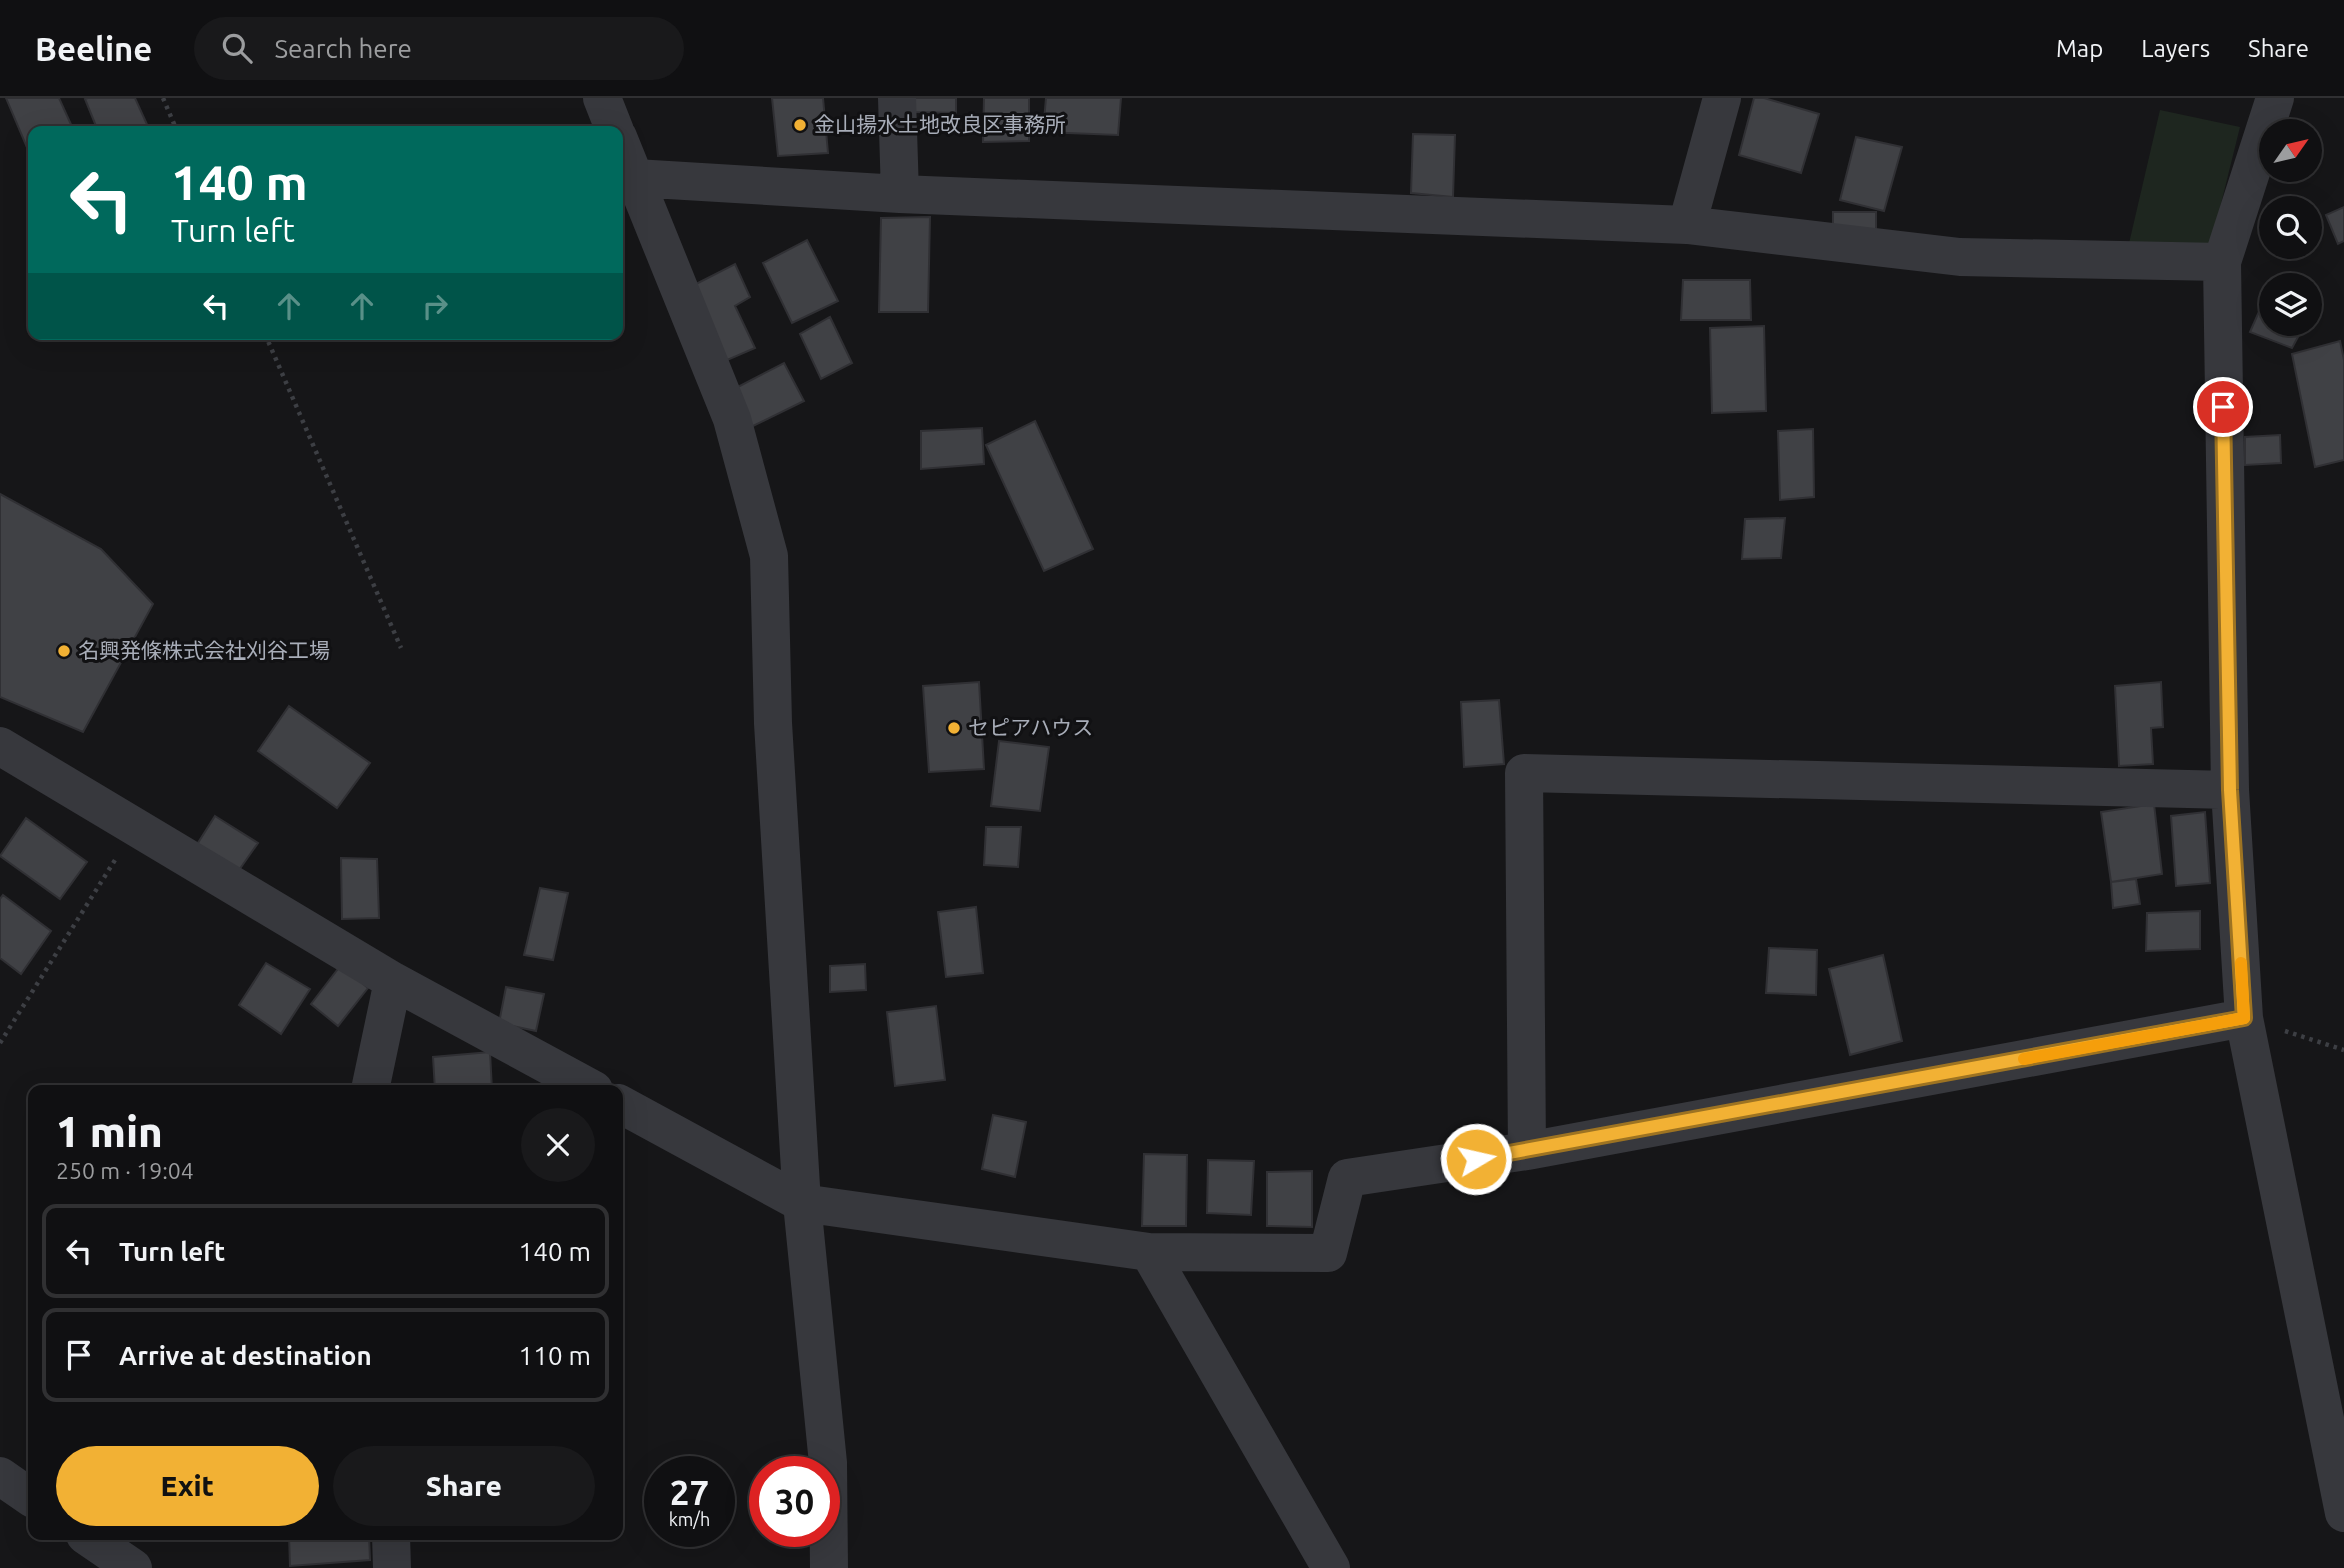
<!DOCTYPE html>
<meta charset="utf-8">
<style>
body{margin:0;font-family:Ubuntu,"Noto Sans JP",sans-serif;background:#19191b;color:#f1f3f6;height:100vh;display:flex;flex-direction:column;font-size:26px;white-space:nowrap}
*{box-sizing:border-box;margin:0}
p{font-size:23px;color:#9c9d9f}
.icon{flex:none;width:38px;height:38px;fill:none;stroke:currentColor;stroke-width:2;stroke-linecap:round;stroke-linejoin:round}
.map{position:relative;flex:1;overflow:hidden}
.side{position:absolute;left:28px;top:987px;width:595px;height:455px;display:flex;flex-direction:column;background:#101012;border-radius:14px;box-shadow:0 7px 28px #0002,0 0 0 2px #303032}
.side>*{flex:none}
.hud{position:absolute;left:28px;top:28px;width:595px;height:214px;border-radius:14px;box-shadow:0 7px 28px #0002,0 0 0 2px #303032;background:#00695c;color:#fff;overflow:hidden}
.needle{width:46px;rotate:56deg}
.tools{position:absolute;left:2259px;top:21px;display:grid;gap:14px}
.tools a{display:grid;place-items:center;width:63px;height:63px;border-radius:50%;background:#101012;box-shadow:0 7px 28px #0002,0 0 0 2px #303032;font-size:35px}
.speed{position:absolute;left:644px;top:1358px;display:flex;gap:14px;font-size:35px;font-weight:700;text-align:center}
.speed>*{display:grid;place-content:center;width:91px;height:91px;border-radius:50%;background:#101012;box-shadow:0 7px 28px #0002,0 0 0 2px #303032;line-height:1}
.speed small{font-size:18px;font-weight:400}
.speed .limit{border:10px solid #d22;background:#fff;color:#111}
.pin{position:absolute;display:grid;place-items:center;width:60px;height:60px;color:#fff;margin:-30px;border:4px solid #fff;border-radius:50%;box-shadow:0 2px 7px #0007}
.me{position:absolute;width:77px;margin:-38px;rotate:81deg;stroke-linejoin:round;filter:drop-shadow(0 0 5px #0008)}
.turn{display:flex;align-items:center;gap:24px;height:147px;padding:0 28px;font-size:32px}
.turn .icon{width:91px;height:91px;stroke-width:2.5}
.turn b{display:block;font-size:49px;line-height:60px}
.lanes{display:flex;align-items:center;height:66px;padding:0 28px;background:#0003;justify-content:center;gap:35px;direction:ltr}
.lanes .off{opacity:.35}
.round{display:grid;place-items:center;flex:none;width:74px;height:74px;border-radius:37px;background:#19191b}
.head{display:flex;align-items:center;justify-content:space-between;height:119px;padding:0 28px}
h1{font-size:42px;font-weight:800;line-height:52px}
.action{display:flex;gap:14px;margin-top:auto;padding:14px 28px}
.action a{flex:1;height:80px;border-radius:42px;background:#f2b134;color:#111;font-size:28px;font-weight:800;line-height:80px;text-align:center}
.action a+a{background:#19191b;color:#f1f3f6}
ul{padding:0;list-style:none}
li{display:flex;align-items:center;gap:21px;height:94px;margin:0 14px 10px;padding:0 14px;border:4px solid #303032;border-radius:14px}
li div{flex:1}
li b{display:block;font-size:26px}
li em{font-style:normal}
header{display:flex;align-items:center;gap:42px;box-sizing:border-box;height:98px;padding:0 35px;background:#101012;border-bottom:2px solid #303032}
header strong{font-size:33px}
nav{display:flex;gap:38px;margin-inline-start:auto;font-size:24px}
.search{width:490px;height:63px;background:#19191b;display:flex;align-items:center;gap:18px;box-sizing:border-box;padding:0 24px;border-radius:38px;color:#9c9d9f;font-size:26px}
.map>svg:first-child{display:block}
.green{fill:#1e261f}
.building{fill:#404145;stroke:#303034;stroke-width:2}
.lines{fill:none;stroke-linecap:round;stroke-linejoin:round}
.path{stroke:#3d3f44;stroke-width:4.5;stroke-dasharray:3.5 5;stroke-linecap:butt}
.street{stroke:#37383d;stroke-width:38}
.route-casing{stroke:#9d7322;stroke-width:18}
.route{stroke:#f2b134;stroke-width:12}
.slow{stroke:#f59e0b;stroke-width:12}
.poi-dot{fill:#f2b134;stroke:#111113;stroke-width:2.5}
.labels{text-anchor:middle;stroke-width:6;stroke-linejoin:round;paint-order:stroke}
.poi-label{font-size:21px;fill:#a8adb8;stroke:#111113;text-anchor:start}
</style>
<header>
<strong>Beeline</strong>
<div class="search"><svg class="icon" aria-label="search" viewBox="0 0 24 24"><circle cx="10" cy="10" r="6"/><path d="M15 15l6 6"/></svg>Search here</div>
<nav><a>Map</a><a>Layers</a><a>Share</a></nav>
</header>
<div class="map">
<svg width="2344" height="1470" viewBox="0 0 2344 1470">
<rect width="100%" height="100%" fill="#161618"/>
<path class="green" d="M2160 12 2240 29 2208 158 2127 154Z"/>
<path class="building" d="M6 0H59L74 33H33V58L31 59Z
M88 0H135L150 33H98L85 1Z
M772 0H823L828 55 778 58Z
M915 0H956V15L915 14Z
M984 0H1029V43L983 44Z
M1046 0H1121L1118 37 1043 34Z
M1754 0H1764L1819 16 1801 75 1739 57Z
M1413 36 1455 37 1453 99 1411 95Z
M1856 39 1902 49 1884 113 1840 102Z
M2344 109V143L2338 146 2326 117Z
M1833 114H1876V135L1833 137Z
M930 119 928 214H879L881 120Z
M807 142 838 203 792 225 763 165Z
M735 166 750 199 735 208 755 250 725 263 692 188Z
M1683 182H1750L1751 222H1681Z
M2261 209 2272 214V226H2305L2292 250 2250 234Z
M830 219 852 265 821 281 800 236Z
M1764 228 1766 313 1712 315 1710 230Z
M2340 243 2344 262V362L2315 369 2292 256Z
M784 265 804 303 749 330 732 292Z
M1035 323 1093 451 1044 473 986 347Z
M982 330 984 366 921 371V333Z
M1813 331 1814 399 1780 402 1778 333Z
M2280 337 2281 365 2245 367V339Z
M0 396 101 451 153 506 83 634 0 599Z
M1785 420 1781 460 1742 461 1745 421Z
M979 584 984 671 929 674 923 588Z
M2161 584 2163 629 2151 630 2153 666 2119 668 2115 588Z
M1499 602 1504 666 1464 669 1461 604Z
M289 608 370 665 337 710 258 653Z
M999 643 1049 649 1040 713 991 708Z
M2154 706 2162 776 2111 784 2101 714Z
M2205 714 2210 785 2176 788 2171 718Z
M215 718 258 745 237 775 196 748Z
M26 720 87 764 60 801 0 758Z
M986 729H1021L1018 769 984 767Z
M341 760 377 761 379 820 342 821Z
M2136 781 2140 806 2113 810 2111 784Z
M540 790 568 795 553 862 524 857Z
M3 797 51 833 21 876 0 860V801Z
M976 809 983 875 946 879 938 814Z
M2200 813V851L2146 853 2147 815Z
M1769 850 1817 852 1816 897 1766 895Z
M1883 857 1902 943 1850 957 1829 871Z
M266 865 310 891 281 936 239 907Z
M865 866 866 892 830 894V868Z
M341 867 368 890 338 928 311 906Z
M506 889 544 896 536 933 499 925Z
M936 908 945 982 895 988 887 914Z
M490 954 492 992H435L433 959Z
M993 1017 1026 1024 1015 1079 982 1071Z
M1144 1056 1187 1057 1186 1128H1142Z
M1208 1062 1254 1063 1251 1117 1207 1115Z
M1312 1073V1129L1267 1128V1074Z
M289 1437H369L370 1462 290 1468Z"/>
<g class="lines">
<path class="path" d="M163 0 177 33
M265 236 401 550
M2285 933 2344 952
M0 945 115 762"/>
<path class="street" d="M602 0 615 33
M897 0 900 96
M2275 0 2222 164 2230 692 2244 920 2344 1415
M618 39 732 321 769 458 773 625 802 1105 828 1365 829 1470
M635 80 900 96 1687 127 1960 159 2222 164
M1687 127 1722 0
M0 648 393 883 594 992
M370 992 393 883
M618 1005 802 1105 1149 1154 1328 1155 1347 1080 1527 1053 2244 920
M1527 1053 1524 675 2230 692
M1149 1154 1331 1470
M0 1378 33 1401
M85 1437 133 1470
M391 1437 392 1470"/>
</g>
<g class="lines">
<defs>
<path id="route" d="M1476 1061 2244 920 2230 692 2223 309"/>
</defs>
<use href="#route" class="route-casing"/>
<use href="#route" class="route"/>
<path class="slow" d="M2024 961 2244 920 2241 865"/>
</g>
<g class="poi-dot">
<circle cx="800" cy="27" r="7"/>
<circle cx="64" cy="553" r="7"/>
<circle cx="954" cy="630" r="7"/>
</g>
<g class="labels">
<g class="poi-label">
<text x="814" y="34">金山揚水土地改良区事務所</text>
<text x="78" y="560">名興発條株式会社刈谷工場</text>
<text x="968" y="637">セピアハウス</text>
</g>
</g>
</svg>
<div class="tools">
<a><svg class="needle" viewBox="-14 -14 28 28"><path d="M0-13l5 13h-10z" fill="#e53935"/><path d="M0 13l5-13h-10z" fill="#9c9d9f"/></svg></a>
<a><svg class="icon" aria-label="search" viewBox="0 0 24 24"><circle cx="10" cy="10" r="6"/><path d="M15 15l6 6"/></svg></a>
<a><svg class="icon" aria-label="layers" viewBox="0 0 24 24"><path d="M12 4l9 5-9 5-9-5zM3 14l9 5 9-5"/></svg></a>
</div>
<div class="speed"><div>27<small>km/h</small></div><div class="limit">30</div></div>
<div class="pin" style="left:2223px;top:309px;background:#d93025"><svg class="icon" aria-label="arrive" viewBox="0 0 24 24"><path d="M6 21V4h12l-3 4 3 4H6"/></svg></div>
<svg class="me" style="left:1476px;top:1061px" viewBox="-20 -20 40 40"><circle r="17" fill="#f2b134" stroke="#fff" stroke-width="3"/><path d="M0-11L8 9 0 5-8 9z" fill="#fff"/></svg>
<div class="hud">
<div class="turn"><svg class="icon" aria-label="left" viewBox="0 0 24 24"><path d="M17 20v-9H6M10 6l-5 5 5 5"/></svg><div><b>140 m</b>Turn left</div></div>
<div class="lanes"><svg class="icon" aria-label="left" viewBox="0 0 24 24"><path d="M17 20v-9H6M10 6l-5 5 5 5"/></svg><svg class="icon off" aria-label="ahead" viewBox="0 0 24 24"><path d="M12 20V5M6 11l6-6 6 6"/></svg><svg class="icon off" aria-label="ahead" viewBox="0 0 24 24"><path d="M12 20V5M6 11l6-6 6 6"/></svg><svg class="icon off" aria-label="right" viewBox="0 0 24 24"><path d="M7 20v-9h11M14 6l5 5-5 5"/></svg></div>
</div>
<section class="side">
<div class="head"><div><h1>1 min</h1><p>250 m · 19:04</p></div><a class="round"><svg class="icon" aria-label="close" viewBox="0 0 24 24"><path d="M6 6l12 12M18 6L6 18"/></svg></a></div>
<ul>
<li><svg class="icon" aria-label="left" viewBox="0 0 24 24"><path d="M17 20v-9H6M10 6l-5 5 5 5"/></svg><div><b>Turn left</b></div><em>140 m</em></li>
<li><svg class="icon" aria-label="arrive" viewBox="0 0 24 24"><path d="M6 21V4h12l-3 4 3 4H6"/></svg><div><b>Arrive at destination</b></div><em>110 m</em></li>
</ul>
<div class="action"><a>Exit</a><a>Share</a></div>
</section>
</div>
